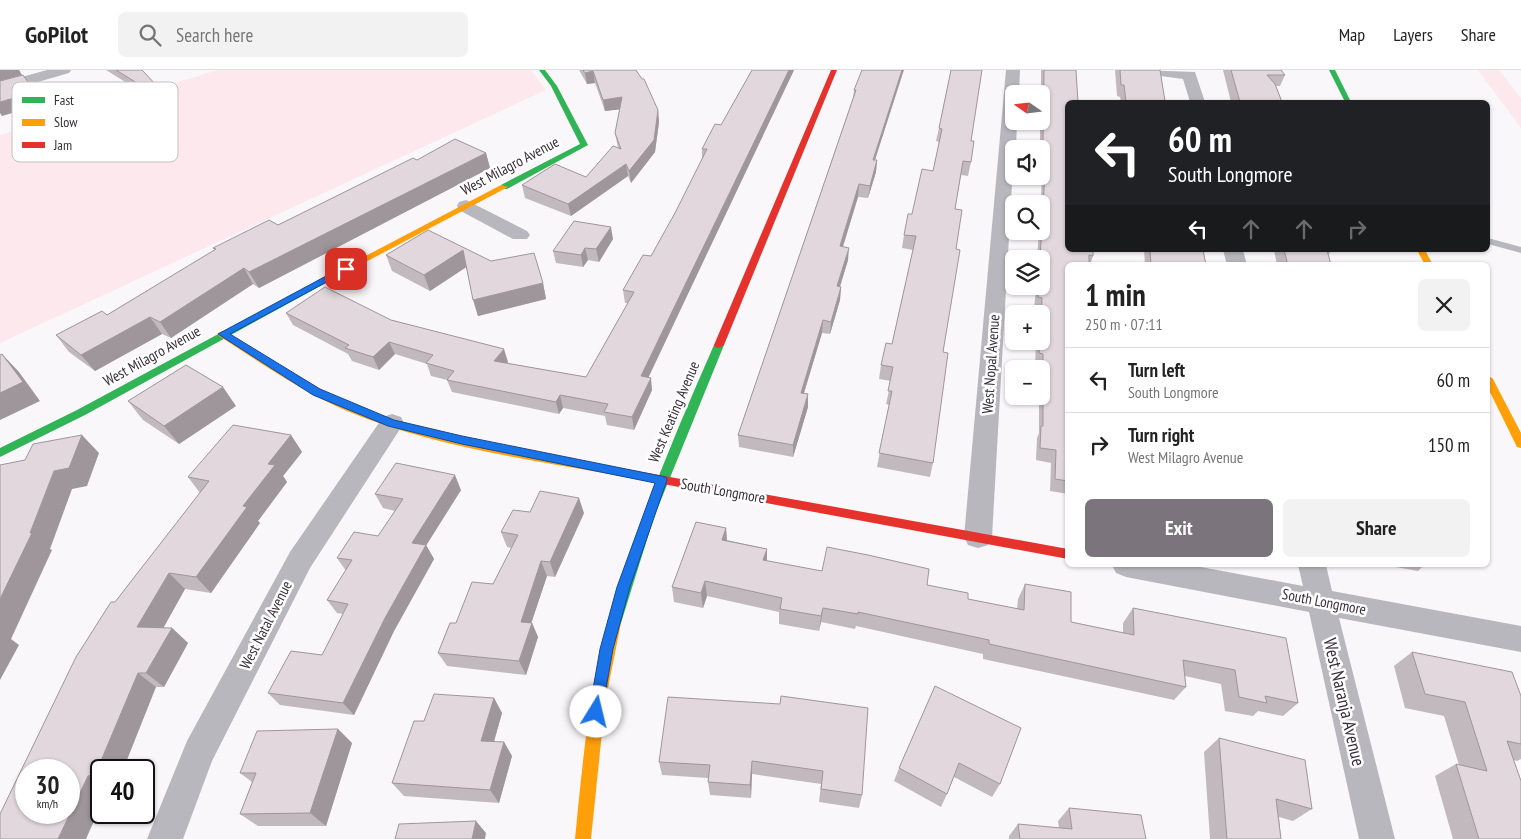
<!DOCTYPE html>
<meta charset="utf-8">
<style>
body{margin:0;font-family:"PT Sans Narrow",sans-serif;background:#f2f2f2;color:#222;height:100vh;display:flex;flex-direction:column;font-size:19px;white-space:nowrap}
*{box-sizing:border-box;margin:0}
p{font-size:16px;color:#767676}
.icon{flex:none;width:28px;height:28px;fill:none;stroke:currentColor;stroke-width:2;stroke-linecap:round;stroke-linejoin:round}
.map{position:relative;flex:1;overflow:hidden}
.drawer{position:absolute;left:1065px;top:192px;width:425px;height:305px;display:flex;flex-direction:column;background:#fff;border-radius:8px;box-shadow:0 1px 4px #0004}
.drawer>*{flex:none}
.banner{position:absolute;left:1065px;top:30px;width:425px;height:152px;border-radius:8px;box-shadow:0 1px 4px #0004;background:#202124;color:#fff;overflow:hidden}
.needle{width:32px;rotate:284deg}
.tools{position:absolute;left:1005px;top:15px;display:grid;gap:10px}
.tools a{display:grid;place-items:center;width:45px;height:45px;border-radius:8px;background:#fff;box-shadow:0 1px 4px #0004;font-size:25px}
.speed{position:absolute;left:15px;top:689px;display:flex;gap:10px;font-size:25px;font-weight:700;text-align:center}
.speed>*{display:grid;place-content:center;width:65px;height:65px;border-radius:50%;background:#fff;box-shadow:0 1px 4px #0004;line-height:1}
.speed small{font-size:12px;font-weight:400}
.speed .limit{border:2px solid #111;border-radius:8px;background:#fff;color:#111}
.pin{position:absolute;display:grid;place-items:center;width:42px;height:42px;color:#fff;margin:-21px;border-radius:10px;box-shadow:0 2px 8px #0006}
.me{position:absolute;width:55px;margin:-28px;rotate:9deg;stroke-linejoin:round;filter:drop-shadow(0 0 4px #0008)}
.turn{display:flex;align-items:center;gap:18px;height:105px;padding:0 20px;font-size:22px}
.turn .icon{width:65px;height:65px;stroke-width:2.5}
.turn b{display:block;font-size:35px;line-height:42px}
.lanes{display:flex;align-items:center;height:48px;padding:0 20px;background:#0003;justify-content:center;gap:25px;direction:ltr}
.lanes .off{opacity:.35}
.round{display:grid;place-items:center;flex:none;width:52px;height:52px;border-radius:8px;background:#f2f2f2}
.overview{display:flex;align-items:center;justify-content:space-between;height:85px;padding:0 20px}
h1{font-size:30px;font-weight:800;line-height:38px}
.cta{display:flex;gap:10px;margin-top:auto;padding:10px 20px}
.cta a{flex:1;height:58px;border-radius:8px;background:#7c747d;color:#fff;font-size:20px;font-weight:800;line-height:58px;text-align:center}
.cta a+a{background:#f2f2f2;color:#222}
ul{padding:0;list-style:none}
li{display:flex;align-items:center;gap:15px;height:65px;padding:0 20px;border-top:1px solid #e0e0e0}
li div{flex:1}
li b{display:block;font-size:19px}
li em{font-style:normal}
header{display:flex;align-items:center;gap:30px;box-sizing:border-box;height:70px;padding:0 25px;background:#fff;border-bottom:1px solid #e0e0e0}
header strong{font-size:24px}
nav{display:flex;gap:28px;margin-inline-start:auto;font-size:18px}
.search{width:350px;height:45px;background:#f2f2f2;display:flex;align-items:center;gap:12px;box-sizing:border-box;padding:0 18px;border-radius:8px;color:#767676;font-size:19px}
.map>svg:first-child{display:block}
.green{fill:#fce8ed}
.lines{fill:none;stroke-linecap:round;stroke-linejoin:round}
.lane{fill:#b9b7be;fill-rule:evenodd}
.street{fill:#b9b7be;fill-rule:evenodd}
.fast{fill:#30b455;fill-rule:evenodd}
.slow{fill:#ff9f0a;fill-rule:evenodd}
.jam{fill:#e5322d;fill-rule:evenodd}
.wall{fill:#c2b9be}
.shaded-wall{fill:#9e969b}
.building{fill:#e1d7dd;stroke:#9e969b;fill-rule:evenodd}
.route{fill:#1a73e8;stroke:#114b97}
.labels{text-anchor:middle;stroke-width:5;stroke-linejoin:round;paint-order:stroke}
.street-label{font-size:15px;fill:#382e39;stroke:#fff}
.near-street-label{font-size:18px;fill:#382e39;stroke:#fff}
.key{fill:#fff;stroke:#c3c0c4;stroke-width:1}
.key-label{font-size:14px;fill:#382e39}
</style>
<header>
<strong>GoPilot</strong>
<div class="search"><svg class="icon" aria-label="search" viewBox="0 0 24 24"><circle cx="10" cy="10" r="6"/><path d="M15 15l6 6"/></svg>Search here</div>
<nav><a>Map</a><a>Layers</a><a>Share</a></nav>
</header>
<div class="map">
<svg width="1521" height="769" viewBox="0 0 1521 769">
<rect width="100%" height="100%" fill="#faf7fb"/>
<path class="green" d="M218 0H531L546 20 0 273V65Z
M1478 0H1499L1521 28V58Z"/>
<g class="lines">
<path class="lane" d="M1488 168 1521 177V183L1488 174Z"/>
<path class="street" d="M47 0H71L69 3 0 23V13Z
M1006 0H1020L1019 24H1014V51H1017L1016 79H1014L992 467 988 475 978 478 968 475 964 467Z
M1138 0 1195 2 1205 32H1190L1183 9 1145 4Z
M466 130 527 161 530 165 527 169H513L459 140 457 136 459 132Z
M1223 180H1243L1247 195H1227Z
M392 344 401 347 404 353 310 498 212 691 183 769H147L187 671 290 482 383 347Z
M1112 495H1190L1303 516 1298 495H1326L1332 521 1521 556V582L1339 548 1395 769H1359L1309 542 1126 507 1116 503Z"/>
<path class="fast" d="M539 0H545L557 16 588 75 507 119H501V115L580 74 551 16Z
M1329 0H1335L1351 32H1345Z
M319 210 322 211V215L85 345 0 387V378L77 340Z
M719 272 724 275 654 447 621 553 619 557 614 559 609 557 607 553C636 457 674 366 714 275Z"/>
<path class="slow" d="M501 115 508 117 322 215H316L314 213Z
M1417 180H1425L1433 195H1425Z
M222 261 320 319 355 335 391 349 465 368 620 398 624 399 626 402 624 405 620 406C529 389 433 377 347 341 301 321 261 293 219 266L217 264Z
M1488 305 1493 309 1521 363V378L1517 377 1488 318Z
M614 547 619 549 621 553 605 633 591 769H575C582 696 589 624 607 553L609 549Z"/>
<path class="jam" d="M831 0H837L724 275 719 278 715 277 714 275Z
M620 398 1068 479V489L620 406 616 405 614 402 616 399Z"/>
</g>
<path class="wall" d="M106 0H142L164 27 159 33Z
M579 0H636L658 40 659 52 655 82 631 113 628 106 571 146 525 128 522 115 586 107 618 78 615 63 620 39 605 41 595 13 587 14Z
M752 0H794L648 307 652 320 634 360 607 355 605 346 563 338 559 344 452 322 447 310 431 306 427 294 395 284 379 300 352 291 348 284 293 255 286 243 391 250 508 292 507 293 586 307 628 233H625L623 220 651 186 675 143 702 89V79L721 55Z
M862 0H904L875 90H877L876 102 868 128 858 127 843 177 848 190 840 217H841L840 230 830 264 822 263 804 323 808 324V337L793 387 739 377 738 365 853 28 854 20Z
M951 0 971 71V92L968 106 961 105 955 139 956 179 943 282 933 393 930 407 877 397 889 335 886 334 891 311 879 309 881 295 892 274 913 180 902 178 904 165 912 144 933 101 939 72 936 71 939 58Z
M1041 0H1076L1068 180 1093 186 1090 195H1068V424L1050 421 1051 393 1036 390 1037 368 1039 363V326H1041V299H1039V296H1035L1036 271H1041V244H1038V240H1034L1036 216H1041V189H1037L1039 161H1041V134L1042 84H1041V79H1040V51H1041Z
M1115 0H1160L1165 31 1171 32H1121L1120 27 1117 26Z
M1223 0H1281L1285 5 1280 16H1276L1282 32H1231Z
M486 83 490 98 259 218 253 214 171 268 162 264 95 301 69 282 56 265 107 245 215 180 213 178 278 155 417 90Z
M613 169 599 192 588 190 583 197 556 193 553 181Z
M1144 180H1203L1206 195H1145Z
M1274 180H1332L1328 185 1331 195H1277Z
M386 185 491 191 543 213 546 229 478 246 466 197 430 221 392 201Z
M128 331 236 336 179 374 143 350Z
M291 365 302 382 283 406 287 412 258 451 260 453 211 523 185 519 163 558H172L188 573 164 617H156L101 700V735L0 769 115 532 200 423 188 407Z
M461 420 426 475 434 489 394 561 354 645 280 635 268 623 322 585 343 544 337 543 327 530 346 501 337 488 378 466 395 441 383 438 375 424Z
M584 443 555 507 547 506 531 553H532L538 567 526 605 447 596 438 583 456 553 493 514 512 478 507 477 501 462Z
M726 458 727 470 767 479V491L822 501 927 515 968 529 1017 539 1018 529 1025 514 1071 552 1123 563V553L1133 538 1298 633 1283 646 1258 641 1253 646 1225 641 1221 614 1185 606 1186 617 1174 630 983 589V584L856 556 855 559 821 552 819 561 779 554V542L707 526 703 538 674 532 672 517Z
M1385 495H1424L1418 501Z
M1412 582 1521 626V689L1517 691 1514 690 1521 769H1453L1435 706 1456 694 1459 695 1444 646 1405 638 1394 596Z
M935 616 1000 714 992 727 954 707 947 724 941 737 894 711 899 698Z
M494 628 502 643 494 672H504L512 686 499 733 404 726 392 713 424 651Z
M780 634 862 725 859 738 819 732 821 714 752 704 751 728 710 725 708 712V708L662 705 659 692Z
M338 659 352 673 326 756H258L240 744 252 712 240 703Z
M1219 668 1312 739 1293 751 1279 747 1281 769H1210L1204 682Z
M1069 738 1146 769H1009V766L1018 754 1059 758 1058 751Z"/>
<path class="shaded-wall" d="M0 0H19L22 5 0 11Z
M789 0H794L643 319 641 306Z
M902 0H904L903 2 871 102 873 90Z
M593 1 595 13 587 14 585 3Z
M158 17 164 27 159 33 153 23Z
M35 22 43 34 2 46 0 43V32Z
M622 27 624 39 605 41 603 30Z
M658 40 659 52 655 82 631 113 629 101Z
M486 83 490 98 259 218 249 202Z
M877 90 876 102 868 128 870 116Z
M626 94 628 106 571 146 568 134Z
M859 114 858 127 842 179 840 176 843 166Z
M611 157 613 169 599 192 596 179Z
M585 178 588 190 583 197 581 185Z
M849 178 848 190 836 229 837 216Z
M463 180 468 196 430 221 424 205Z
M244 198 253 214 171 268 160 252Z
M543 213 546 229 478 246 473 230Z
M841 217 840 230 830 264 831 252Z
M150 247 162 264 95 301 81 285Z
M823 250 822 263 800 336 801 323Z
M389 272 395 284 379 300 373 287Z
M504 279 508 292 499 303 494 291Z
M2 284 19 302 40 331 0 350V323Z
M651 308 652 320 634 360 632 347Z
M223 317 236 336 179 374 164 356Z
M808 324V337L793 387V375Z
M560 325 563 338 559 344 556 332Z
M82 365 99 383 87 416 72 419 50 479 52 480 11 569 19 575 0 610V529L30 463 54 401Z
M291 365 302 382 283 406 287 412 258 451 260 453 211 523 196 507 243 436 268 394Z
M455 405 461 420 419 487 412 473Z
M579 428 584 443 555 507 550 492Z
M726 458 727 474 722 470Z
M426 475 434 489 394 561 354 645 343 633 385 548Z
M767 479V494L763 490Z
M541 491 547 506 527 566 521 552Z
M169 503 185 519 155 573 137 557Z
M705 511 707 526 703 538 701 523Z
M823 538 821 552 819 561 821 546Z
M532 553 538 567 526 605 519 591Z
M172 558 188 573 164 617 146 603Z
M138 603 156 617 123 700H101V709L95 705Z
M494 628 502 643 490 685 481 671Z
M338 659 352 673 326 756 310 743Z
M504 672 512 686 499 733 490 720Z
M752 691V704L751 728 750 715Z
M88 706 101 714V735L86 769H58Z
M476 751 486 763 485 769H472Z"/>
<path class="building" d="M116 0H142L158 17 153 23Z
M583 0H636L642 9H644L658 40 654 70 629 101 626 94 568 134 522 115 555 94 586 107 613 76 621 79 615 63 622 27 603 30 593 1 585 3Z
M752 0H789L641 306 651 308 632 347 604 342 608 334 560 325 556 332 447 310 454 301 426 293 433 285 389 272 373 287 345 278 349 275 286 243 325 217 391 250 504 279 494 291 586 307 634 222 623 220 643 185 651 186 675 143 707 79H702L715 54 721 55Z
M862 0H902L873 90H877L870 116 859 114 843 166 840 176 849 178 837 216 841 217 831 252 823 250 801 323 808 324 793 375 738 365 856 20H854Z
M951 0H982L971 71H974L971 92 963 91 955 139 962 140 956 179 960 180 943 282 948 283 933 393 879 383 892 321H888L893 297 881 295 886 273 892 274 916 166 904 165 908 144H912L922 99 933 101 942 59 939 58Z
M1044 0H1076L1078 32H1068V180H1093V186L1089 185V195H1068V411L1055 409 1056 380 1040 378 1041 356H1043V284L1039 283 1040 271H1041V249L1042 228 1038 227 1039 216H1041V189H1040L1045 103 1046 72H1043Z
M1120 0H1160L1165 31 1171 32H1126L1124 15H1121Z
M1231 0H1281L1285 5H1267L1275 14 1282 32H1240Z
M23 5 35 22 0 32V11Z
M455 69 486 83 249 202 244 198 160 252 150 247 81 285 56 265 102 241 107 245 216 179 213 178 269 150 278 155 413 88 417 90Z
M574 151 611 157 596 179 585 178 581 185 553 181Z
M428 160 491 191 534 183 543 213 473 230 463 180 424 205 386 185Z
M1150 180H1203L1206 195H1151Z
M1284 180H1327L1331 195H1288Z
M2 284 23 312 0 323V285Z
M186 295 223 317 164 356 128 331Z
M233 355 291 365 268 394 275 395 243 436 247 437 196 507 169 503 137 557 172 558 146 603H138L95 705 88 706 58 769H0V744L76 587 111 532H115L209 411 188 407ZM26 700H69V742H26Z
M82 365 69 398 54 401 30 463H32L0 529V395L25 390 33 374Z
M396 393 455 405 412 473 426 475 385 548 343 633 268 623 291 581 322 585 348 534 327 530 352 490 337 488 354 462 378 466 403 429 375 424Z
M540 421 579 428 550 492 541 491 521 552 532 553 519 591 438 583 450 553H456L472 512 493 514 518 465 501 462 513 440 530 442Z
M696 452 726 458 722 470 767 479 763 490 822 501 827 477 868 485 929 499 927 515 968 523V529L1024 540 1025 514 1071 522V552L1134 565 1133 538 1286 568 1298 633 1265 626 1267 633 1239 627 1235 600 1183 590 1186 617 989 574V570L858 542V544L823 538 821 546 780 539 782 528 705 511 701 523 672 517Z
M1412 582 1512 602 1521 626V674L1507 671 1521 711V769H1479L1456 694 1487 701 1465 632 1425 624Z
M935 616 1021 658 1000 714 959 693 947 724 899 698Z
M434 624 494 628 481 671 504 672 490 720 392 713 414 651H424Z
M781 626 868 638 862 725 821 719 823 701 752 691 750 715 708 712 710 695 659 692 668 627 780 634Z
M338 659 310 743 240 744 256 703H240L257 661Z
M1219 668 1305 690 1312 739 1276 729 1281 769H1227Z
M1069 738 1141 745 1146 769H1020L1018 754 1072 759Z
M476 751 472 769H395L399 754Z"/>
<path class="route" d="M343 197 351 199 230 264 320 319 394 350 462 366 666 407 667 410 630 517 613 579 601 647 596 649 591 647 589 642 600 579 617 517 655 413 462 374 388 356 313 325 218 264Z"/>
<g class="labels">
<g class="street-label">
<text transform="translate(510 96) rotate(-28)" y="5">West Milagro Avenue</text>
<text transform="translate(152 286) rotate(-29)" y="5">West Milagro Avenue</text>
<text transform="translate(991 294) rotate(-86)" y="5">West Nopal Avenue</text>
<text transform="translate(674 342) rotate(-67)" y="5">West Keating Avenue</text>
<text transform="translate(723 421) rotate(10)" y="5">South Longmore</text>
<text transform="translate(1324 532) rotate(11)" y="5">South Longmore</text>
<text transform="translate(266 555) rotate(-63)" y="5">West Natal Avenue</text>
</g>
<g class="near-street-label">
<text transform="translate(1344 632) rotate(77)" y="6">West Naranja Avenue</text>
</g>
</g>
<rect x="12" y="12" width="166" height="80" rx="8" class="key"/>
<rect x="22" y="27" width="23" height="6" fill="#30b455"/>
<rect x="22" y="49" width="23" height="7" fill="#ff9f0a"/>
<rect x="22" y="72" width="23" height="6" fill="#e5322d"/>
<g class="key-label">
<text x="54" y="35">Fast</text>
<text x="54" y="57">Slow</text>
<text x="54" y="80">Jam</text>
</g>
</svg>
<div class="tools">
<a><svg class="needle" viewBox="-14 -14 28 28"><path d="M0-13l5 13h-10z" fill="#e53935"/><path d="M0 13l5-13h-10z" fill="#767676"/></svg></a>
<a><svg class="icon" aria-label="sound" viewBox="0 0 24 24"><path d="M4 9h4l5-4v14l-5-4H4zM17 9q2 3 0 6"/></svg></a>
<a><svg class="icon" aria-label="search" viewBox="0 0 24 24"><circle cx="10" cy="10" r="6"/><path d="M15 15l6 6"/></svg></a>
<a><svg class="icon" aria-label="layers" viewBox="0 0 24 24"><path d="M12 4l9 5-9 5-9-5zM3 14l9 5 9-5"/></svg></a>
<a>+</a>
<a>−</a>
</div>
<div class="speed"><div>30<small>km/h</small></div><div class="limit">40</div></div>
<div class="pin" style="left:346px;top:199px;background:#d93025"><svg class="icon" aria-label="arrive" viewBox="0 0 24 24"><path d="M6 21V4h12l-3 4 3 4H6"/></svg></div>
<svg class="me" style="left:596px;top:642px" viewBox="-20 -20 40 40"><circle r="19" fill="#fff"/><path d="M0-13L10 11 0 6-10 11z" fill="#1a73e8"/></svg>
<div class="banner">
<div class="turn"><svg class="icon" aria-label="left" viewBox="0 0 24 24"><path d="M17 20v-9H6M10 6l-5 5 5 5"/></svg><div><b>60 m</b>South Longmore</div></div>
<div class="lanes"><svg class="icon" aria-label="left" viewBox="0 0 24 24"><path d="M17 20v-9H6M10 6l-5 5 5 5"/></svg><svg class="icon off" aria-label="ahead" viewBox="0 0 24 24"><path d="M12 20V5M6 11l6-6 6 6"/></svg><svg class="icon off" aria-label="ahead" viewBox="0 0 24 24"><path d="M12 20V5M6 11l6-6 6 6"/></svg><svg class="icon off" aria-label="right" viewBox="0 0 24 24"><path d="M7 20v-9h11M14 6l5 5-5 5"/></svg></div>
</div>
<section class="drawer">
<div class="overview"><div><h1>1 min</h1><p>250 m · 07:11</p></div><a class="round"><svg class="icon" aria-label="close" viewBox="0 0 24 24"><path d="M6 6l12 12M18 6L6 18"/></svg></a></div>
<ul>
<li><svg class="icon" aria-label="left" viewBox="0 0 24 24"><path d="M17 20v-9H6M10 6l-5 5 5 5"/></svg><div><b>Turn left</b><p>South Longmore</p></div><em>60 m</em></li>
<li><svg class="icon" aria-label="right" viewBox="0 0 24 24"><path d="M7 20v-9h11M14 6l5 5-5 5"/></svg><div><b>Turn right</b><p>West Milagro Avenue</p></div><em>150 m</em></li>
</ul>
<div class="cta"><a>Exit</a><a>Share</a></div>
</section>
</div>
